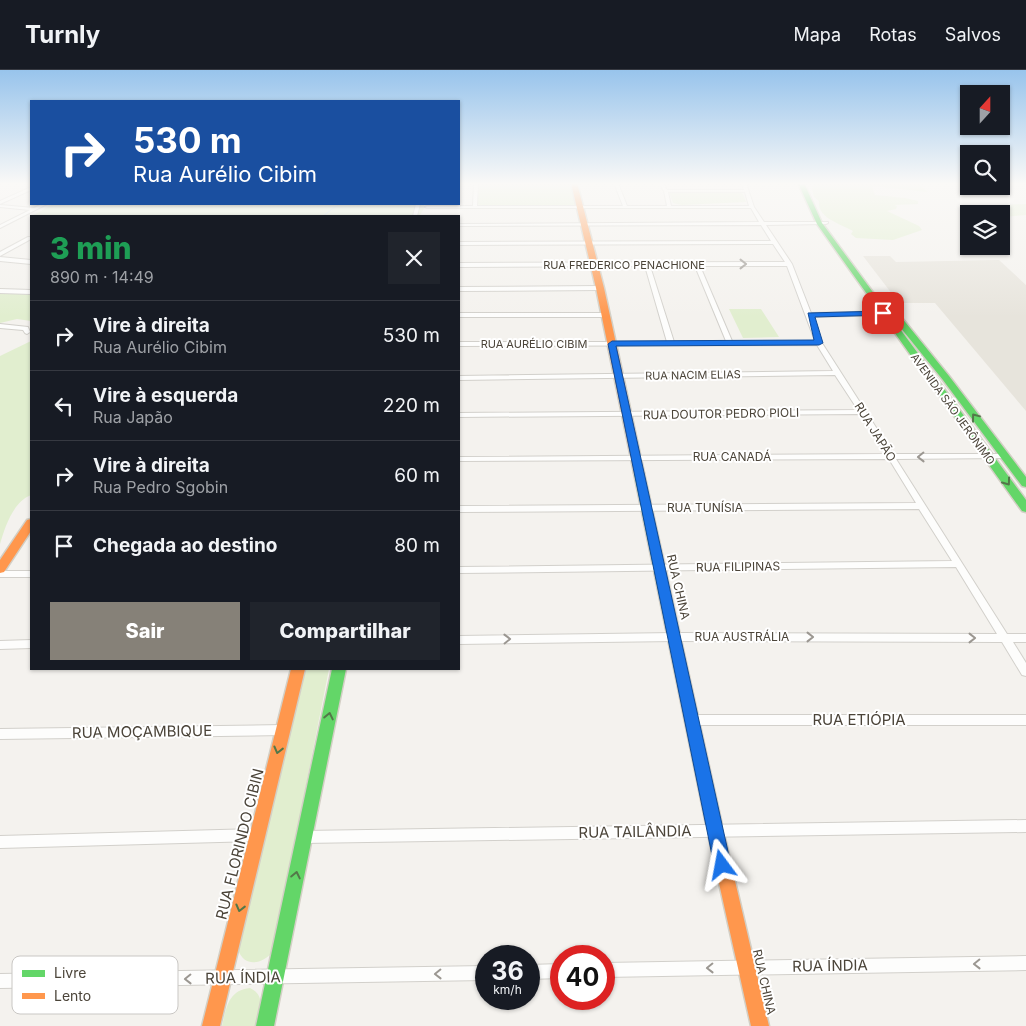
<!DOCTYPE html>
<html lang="pt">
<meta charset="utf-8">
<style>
body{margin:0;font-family:Inter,sans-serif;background:#20242c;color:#f1f3f6;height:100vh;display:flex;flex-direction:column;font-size:19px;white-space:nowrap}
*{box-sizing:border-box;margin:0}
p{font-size:16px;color:#9ea1a6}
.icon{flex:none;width:28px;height:28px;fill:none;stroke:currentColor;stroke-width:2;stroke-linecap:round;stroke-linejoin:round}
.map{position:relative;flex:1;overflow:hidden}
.details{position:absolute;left:30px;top:145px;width:430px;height:455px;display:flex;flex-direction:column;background:#171b24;border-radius:0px;box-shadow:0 1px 4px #0004}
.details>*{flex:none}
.hud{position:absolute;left:30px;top:30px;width:430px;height:105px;border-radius:0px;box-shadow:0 1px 4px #0004;background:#1a4fa0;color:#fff;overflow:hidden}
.needle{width:32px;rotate:21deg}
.buttons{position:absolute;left:960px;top:15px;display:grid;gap:10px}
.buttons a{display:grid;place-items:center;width:50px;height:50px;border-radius:0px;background:#171b24;box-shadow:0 1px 4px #0004;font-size:25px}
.speed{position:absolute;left:475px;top:875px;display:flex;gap:10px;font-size:25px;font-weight:700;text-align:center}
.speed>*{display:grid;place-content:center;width:65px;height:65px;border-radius:50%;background:#171b24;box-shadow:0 1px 4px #0004;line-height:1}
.speed small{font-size:12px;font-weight:400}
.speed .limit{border:8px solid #d22;background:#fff;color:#111}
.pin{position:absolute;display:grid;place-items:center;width:42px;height:42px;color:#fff;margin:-21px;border-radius:10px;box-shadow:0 2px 8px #0006}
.me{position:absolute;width:55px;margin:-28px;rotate:347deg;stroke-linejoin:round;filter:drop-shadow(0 0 4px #0008)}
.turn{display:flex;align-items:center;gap:18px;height:105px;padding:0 20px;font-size:22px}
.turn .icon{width:65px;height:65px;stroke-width:2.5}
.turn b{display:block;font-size:35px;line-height:42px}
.round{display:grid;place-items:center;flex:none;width:52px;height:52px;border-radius:0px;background:#20242c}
.head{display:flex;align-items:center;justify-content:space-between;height:85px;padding:0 20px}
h1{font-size:30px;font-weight:800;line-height:38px;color:#1e9e55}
.primary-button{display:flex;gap:10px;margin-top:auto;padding:10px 20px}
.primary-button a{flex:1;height:58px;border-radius:0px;background:#868178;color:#fff;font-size:20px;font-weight:800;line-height:58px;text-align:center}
.primary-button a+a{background:#20242c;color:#f1f3f6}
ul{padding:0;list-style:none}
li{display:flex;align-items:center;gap:15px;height:70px;padding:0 20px;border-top:1px solid #363941}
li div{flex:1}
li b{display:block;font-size:19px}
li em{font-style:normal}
header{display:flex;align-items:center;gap:30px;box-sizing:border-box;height:70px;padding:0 25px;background:#171b24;border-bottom:1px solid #363941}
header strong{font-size:24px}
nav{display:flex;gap:28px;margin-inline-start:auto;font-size:18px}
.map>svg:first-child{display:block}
.residential{fill:#e7e4dc}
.green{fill:#e1eecf}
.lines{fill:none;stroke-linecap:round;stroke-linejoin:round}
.stream{stroke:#c0ddf1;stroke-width:1}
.street-casing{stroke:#d2d0cb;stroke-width:2}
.fast-casing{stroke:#d3cfc5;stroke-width:3}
.slow-casing{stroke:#d3cfc5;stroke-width:3}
.street{fill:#fdfdfc;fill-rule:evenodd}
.fast{fill:#63d668;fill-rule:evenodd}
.slow{fill:#ff974d;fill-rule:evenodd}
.oneway{stroke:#9b9791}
.oneway2{stroke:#537749}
.route{fill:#1a73e8;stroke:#114b97}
.labels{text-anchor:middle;stroke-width:4;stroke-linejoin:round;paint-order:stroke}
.far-street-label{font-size:11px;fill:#4b4439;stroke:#fff}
.street-label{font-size:12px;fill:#4b4439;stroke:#fff}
.near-street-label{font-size:15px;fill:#4b4439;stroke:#fff}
.key{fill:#fff;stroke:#c9c7c4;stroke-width:1}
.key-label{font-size:14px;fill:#4b4439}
</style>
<header>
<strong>Turnly</strong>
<nav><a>Mapa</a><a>Rotas</a><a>Salvos</a></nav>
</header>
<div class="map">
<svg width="1026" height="956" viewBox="0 0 1026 956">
<rect width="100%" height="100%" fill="#f4f2ee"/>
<path class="residential" d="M863 186H890L896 192 999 190 1026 215V341L935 233H899Z"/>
<path class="green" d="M482 113H572L577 134 570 136H483L477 134 480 114Z
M815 113H917L928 122 872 116 875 125 905 128 918 131V134L894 135 897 136 896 139 887 141 919 156 922 160 893 170 856 168 851 164 853 161C841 154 817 148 819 131L814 127 812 118Z
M669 122H740L743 124 746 132 682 135 673 133Z
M53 134H423L425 137 420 145 422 146H32Z
M1026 134V145L1001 147V144H980L971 136Z
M0 221 31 222V251L17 249 0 253Z
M729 239H761L779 267 743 268Z
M31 271V425C13 432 5 457 0 474V286Z
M306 599H329L273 882C262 894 245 898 238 880Z
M250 918C267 926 259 942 256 956H222C226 939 228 920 250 918Z"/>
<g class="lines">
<path class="stream" d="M323 146 339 134"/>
<defs>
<path id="street" d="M474 113H478L477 136H623L614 113H618L627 136H667L664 121 659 113H663L667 120H744L742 113H746L754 137 764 152H828V153L826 154 766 155 792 194 811 243 892 241 895 243 892 245 812 247 822 273 893 384H1005L1009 386 1005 388 896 389 1007 564H1026V572H1013L1026 593V606L1022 605 1002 572 675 571 459 574V566L675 563 997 564 956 497 459 503V497L952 491 919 439 459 442V436L916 433 889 389 459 391V387L886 384 861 344 459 347V343L858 340 835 305 459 310V306L833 301 817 275 459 276V272H667L645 196 459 197V193L785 192 773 174 459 175V172L771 171 761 155 459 156V154L759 152 751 138H427L425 137 427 136H473ZM668 122H745L749 136H671ZM650 196H695L726 271 674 272ZM700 196H787L815 271H732Z
M31 117V120L0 134V131Z
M42 134H47L0 158V155L30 140 0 137V135L34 138Z
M416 134H420L417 146H413Z
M28 167H31V169L0 186V182Z
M0 187 31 190V194L0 191Z
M459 217 600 216 603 218 600 220 459 221Z
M0 219 31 220V224L0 223Z
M459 243H604L607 245 604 247H459Z
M0 254 28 257 30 262 27 264 25 263 23 260 0 258Z
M0 501H31V507H0Z
M31 570V578L0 579V571Z
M691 645H1026V655H691L687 653 686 650 687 647Z
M283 655 287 656 288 660 287 664 283 665 0 669V659Z
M1026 750V762L304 773 300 771 298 767 300 763 304 761Z
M258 759 262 761 264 765 262 769 258 771 0 778V766Z
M1026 886V900L604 907V893Z
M561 894V908L529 909V895Z
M486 896V910L0 918V904Z"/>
<path id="fast" d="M798 113H804L822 153 1026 430V442L1022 441 817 154Z
M883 232H889L949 306 1026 407V417L1022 416 943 310 883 236Z
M639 400 644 403 724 764 722 770 716 772 710 770 708 764 634 403Z
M332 599H346L274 956H256Z"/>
<path id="slow" d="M571 113H577L604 218 644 403 639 406 634 403 596 218Z
M31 449V461L4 502 0 503V490L27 450Z
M291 599H305L220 956H202Z
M716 756 722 758 724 764 769 956H751L708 764 710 758Z"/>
</defs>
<use href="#street" class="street-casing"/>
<use href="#fast" class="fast-casing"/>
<use href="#slow" class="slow-casing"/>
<use href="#street" class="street"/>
<use href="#fast" class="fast"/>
<use href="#slow" class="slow"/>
</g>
<defs><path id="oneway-chevron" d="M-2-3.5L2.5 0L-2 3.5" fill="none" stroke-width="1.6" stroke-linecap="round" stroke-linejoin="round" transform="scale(1.25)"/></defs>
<g class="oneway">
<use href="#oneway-chevron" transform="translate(743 194)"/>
<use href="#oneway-chevron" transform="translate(921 387) rotate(179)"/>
<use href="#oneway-chevron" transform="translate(810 567)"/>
<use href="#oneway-chevron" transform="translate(972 568)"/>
<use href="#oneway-chevron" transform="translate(507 569) rotate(-1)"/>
<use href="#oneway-chevron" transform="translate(977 894) rotate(179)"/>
<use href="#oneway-chevron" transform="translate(710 898) rotate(179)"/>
<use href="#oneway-chevron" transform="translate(438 904) rotate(179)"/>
<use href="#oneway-chevron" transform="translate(188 909) rotate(179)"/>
</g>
<g class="oneway2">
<use href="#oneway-chevron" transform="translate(975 347) rotate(-127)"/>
<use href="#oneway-chevron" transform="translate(1007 412) rotate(54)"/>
<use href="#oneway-chevron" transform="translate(329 646) rotate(-78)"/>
<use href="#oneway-chevron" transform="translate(278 680) rotate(104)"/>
<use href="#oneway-chevron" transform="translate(296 805) rotate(-78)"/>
<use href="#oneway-chevron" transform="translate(240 838) rotate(104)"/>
</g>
<linearGradient id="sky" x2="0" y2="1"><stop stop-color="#98c4ec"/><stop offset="0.46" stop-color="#faf9f7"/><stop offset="1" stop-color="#faf9f7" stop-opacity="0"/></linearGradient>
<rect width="1026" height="247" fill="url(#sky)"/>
<path class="route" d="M883 241H886V245L815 247 823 273 819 275 616 276 731 795 728 801 722 804 717 801 714 795 608 274 612 271 814 270 808 243Z"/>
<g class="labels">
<g class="far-street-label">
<text x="624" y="199">RUA FREDERICO PENACHIONE</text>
<text x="534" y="278">RUA AURÉLIO CIBIM</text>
<text transform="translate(693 305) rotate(-1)" y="4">RUA NACIM ELIAS</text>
<text transform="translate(953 339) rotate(54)" y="4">AVENIDA SÃO JERÔNIMO</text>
</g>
<g class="street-label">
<text transform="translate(721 344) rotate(-1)" y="4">RUA DOUTOR PEDRO PIOLI</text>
<text transform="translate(875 362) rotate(58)" y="4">RUA JAPÃO</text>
<text x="732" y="391">RUA CANADÁ</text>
<text x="705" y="442">RUA TUNÍSIA</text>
<text transform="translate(738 497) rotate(-1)" y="4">RUA FILIPINAS</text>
<text transform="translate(678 517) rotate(77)" y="4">RUA CHINA</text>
<text x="742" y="571">RUA AUSTRÁLIA</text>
<text transform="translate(764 912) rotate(77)" y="4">RUA CHINA</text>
</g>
<g class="near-street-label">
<text x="859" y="655">RUA ETIÓPIA</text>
<text transform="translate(142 662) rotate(-1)" y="5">RUA MOÇAMBIQUE</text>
<text transform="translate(635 762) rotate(-1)" y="5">RUA TAILÂNDIA</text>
<text transform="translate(240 774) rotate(-76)" y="5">RUA FLORINDO CIBIN</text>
<text transform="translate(830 896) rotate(-1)" y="5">RUA ÍNDIA</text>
<text transform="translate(243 908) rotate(-1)" y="5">RUA ÍNDIA</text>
</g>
</g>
<rect x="12" y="886" width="166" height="58" rx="8" class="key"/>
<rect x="22" y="900" width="23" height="7" fill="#63d668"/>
<rect x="22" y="923" width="23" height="6" fill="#ff974d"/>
<g class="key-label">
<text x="54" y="908">Livre</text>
<text x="54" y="931">Lento</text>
</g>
</svg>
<div class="buttons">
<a><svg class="needle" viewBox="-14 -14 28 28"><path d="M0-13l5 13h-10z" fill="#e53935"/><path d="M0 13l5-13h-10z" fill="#9ea1a6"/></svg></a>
<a><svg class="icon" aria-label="search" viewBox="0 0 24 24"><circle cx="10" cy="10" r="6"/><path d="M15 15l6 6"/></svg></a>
<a><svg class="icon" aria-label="layers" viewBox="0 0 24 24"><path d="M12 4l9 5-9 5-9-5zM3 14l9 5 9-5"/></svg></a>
</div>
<div class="speed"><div>36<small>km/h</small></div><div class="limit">40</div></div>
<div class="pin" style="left:883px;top:243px;background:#d93025"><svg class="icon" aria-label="arrive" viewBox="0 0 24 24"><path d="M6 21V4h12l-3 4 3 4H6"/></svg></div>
<svg class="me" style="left:722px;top:795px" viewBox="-20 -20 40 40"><path d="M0-17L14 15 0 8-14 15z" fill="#1a73e8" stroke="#fff" stroke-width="4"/></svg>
<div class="hud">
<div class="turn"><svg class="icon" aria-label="right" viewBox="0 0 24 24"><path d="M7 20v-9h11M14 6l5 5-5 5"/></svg><div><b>530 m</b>Rua Aurélio Cibim</div></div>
</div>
<section class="details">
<div class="head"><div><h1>3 min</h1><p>890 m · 14:49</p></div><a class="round"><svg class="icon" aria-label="close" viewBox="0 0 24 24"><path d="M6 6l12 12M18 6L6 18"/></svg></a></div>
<ul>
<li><svg class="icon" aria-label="right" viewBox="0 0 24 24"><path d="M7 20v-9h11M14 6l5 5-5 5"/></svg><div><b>Vire à direita</b><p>Rua Aurélio Cibim</p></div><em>530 m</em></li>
<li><svg class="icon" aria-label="left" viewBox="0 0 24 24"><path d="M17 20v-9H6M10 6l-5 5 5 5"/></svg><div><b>Vire à esquerda</b><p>Rua Japão</p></div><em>220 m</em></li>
<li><svg class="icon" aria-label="right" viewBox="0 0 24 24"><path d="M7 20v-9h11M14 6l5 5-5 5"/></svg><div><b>Vire à direita</b><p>Rua Pedro Sgobin</p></div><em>60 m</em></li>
<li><svg class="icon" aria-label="arrive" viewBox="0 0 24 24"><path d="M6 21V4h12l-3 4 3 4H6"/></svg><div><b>Chegada ao destino</b></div><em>80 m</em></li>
</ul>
<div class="primary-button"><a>Sair</a><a>Compartilhar</a></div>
</section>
</div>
